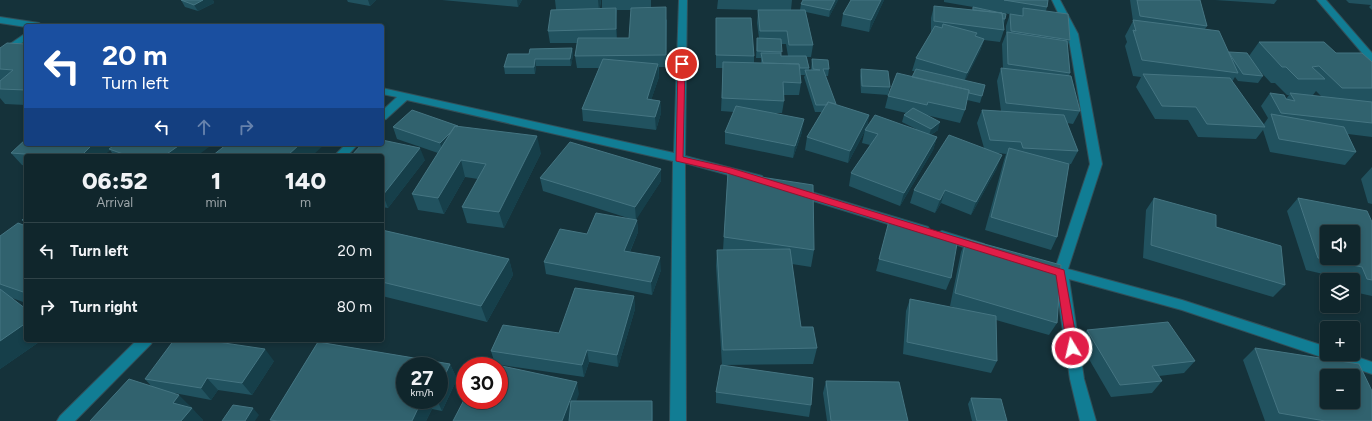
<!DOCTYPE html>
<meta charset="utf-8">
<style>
body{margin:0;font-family:Figtree,sans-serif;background:#1e3238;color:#f1f3f6;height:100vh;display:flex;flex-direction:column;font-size:15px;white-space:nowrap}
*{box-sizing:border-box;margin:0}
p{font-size:13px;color:#9ca5a9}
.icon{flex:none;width:22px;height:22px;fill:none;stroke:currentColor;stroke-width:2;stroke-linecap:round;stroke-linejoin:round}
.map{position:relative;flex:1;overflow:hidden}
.details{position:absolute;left:24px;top:154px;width:360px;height:188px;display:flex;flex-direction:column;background:#10262c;border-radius:4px;box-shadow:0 2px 6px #0003,0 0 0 1px #304348}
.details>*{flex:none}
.banner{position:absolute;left:24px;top:24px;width:360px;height:122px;border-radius:4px;box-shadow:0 2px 6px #0003,0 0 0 1px #304348;background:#1a4fa0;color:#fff;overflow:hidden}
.controls{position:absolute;left:1320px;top:225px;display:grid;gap:8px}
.controls a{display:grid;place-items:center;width:40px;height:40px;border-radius:4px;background:#10262c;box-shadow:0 2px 6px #0003,0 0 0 1px #304348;font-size:20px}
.speed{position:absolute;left:396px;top:357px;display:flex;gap:8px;font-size:20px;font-weight:700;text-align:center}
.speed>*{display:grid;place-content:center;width:52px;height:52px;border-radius:50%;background:#10262c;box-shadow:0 2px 6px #0003,0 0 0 1px #304348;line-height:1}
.speed small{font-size:10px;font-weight:400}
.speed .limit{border:6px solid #d22;background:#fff;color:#111}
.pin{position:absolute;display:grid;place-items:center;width:34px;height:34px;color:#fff;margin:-17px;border:2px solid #fff;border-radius:50%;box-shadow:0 1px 4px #0007}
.me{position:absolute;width:44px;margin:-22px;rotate:351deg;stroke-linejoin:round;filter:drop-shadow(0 0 3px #0008)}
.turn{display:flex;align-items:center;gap:14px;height:84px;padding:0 12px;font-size:18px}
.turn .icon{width:52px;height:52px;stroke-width:2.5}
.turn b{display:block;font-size:28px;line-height:34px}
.lanes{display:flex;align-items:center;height:38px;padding:0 12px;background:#0003;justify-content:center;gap:20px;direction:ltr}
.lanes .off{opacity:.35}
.eta{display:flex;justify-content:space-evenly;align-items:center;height:68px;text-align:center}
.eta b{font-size:24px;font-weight:800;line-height:28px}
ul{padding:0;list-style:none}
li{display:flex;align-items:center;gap:12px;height:56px;padding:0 12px;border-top:1px solid #304348}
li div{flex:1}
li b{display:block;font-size:15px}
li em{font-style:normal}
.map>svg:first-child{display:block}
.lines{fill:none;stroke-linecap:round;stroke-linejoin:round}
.minor-casing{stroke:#325059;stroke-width:2}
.minor{fill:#117d94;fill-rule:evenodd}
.wall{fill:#21525f;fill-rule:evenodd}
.shaded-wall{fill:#163f4a}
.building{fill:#31626e;stroke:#457582;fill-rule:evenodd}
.route{fill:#e11d48;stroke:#92132f}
</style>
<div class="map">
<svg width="1372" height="421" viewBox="0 0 1372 421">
<rect width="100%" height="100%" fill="#15323a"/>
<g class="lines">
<defs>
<path id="minor" d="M679 0H687L685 156 762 176 764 179 758 183 685 163 686 421H670L673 161 407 100 386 119 382 120V111L397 97 382 94V88L674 153Z
M1052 0H1060L1078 34 1102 164 1068 269 1182 300 1327 347V354H1348L1372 362V374L1182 310 1069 279 1084 379 1096 421H1080L1070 379 1055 276 1040 272 1039 268 1040 264 1045 263 1056 266 1090 164 1068 34Z
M1317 0H1326L1372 53V62L1369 61Z
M0 17 39 23 44 26 26 27 0 23Z
M26 33V40L0 58V51Z
M346 144H358L347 156H334Z
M798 188 928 227 930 230 928 233 924 235 794 195 792 192Z
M942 231 984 244 986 247 984 250 980 252 938 239 936 236 938 233Z
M137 340H153L151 344 75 421H57L60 416Z"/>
</defs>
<use href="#minor" class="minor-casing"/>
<use href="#minor" class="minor"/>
</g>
<path class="wall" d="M181 0H213L214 3 198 11 185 7Z
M347 0H376L370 6 348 2Z
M442 0H522L518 7Z
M555 0H601L600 8H602V0H651V7L667 20 666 67H659V77L651 100 660 101 661 113 656 130 583 121 582 109 599 68H577L575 56 577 43H550L548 31 556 9ZM617 10H631L629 38H617Z
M718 0H792L791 10H800L801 4 838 0 829 17 806 12 813 45 811 57H807L809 68V70H811L812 59 829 69 828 76H825L835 105 869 115 867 127 848 163 805 150 807 137 822 112H815L804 77 805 75H800L801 83 799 95H784V101L782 113H771L802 132 793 158 725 144V132L734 112 721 111 723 68H716V18L754 56V63H761V58H756L757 38H759L757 23 758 10 717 9ZM781 44H786L788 56H781Z
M851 0H884L869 32 841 26 843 14Z
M944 0H1048L1047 7 1046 11 1070 40 1067 46 1070 73 1069 76 1080 111 1073 124 1067 123 1078 151 1071 164H1069L1057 237 1051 250 985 230 1004 160 1006 154 998 153 997 168 971 215 941 203 935 213 910 203 914 190 984 148 977 123 982 110 1001 111 997 81 1001 68 1003 69 1002 44 1006 34V26L1010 14 1020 16 976 8 1005 19 1004 24V30L1000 42 984 40 980 51 965 80 982 96 980 103 967 100 965 110 960 123 926 115 938 130 931 135 937 137 933 150 900 206 849 186 851 173 870 145 862 143 865 130 916 129 902 122 904 115 906 113 885 108 888 96 912 77 915 71H912L916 58 931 33V18L934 6 972 10 973 7 944 2Z
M1130 0H1200L1207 26 1205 29 1229 52 1249 56 1259 42 1336 53 1372 62V137L1348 134 1356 152 1345 165 1270 152 1263 130 1256 139 1198 137 1188 120 1155 119 1136 87 1141 77 1133 76 1125 46 1127 42 1125 36 1133 21ZM1258 69 1271 83H1275L1287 95H1289L1286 99 1270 93 1261 106 1268 118 1264 124 1232 82 1235 77 1238 81 1258 83 1263 76ZM1316 91 1322 97 1305 95H1313Z
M1215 0H1277L1274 4Z
M1346 0H1372V10L1369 7 1371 5 1349 3Z
M26 44V105L5 104 0 98V48Z
M572 48 573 55 571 66H536L535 74H505L504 67 529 54Z
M861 69 890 87 888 95 861 93 860 76Z
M393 127H459L541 153 504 228 467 223 462 207 478 179 465 177 444 214 418 210 412 194 438 153 397 139Z
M26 144H115L114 146 197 156H114L110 150 103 156H26V166L22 165 11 153Z
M382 156 425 160 388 208 382 207Z
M1372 167V204L1368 203 1361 179Z
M728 172 814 250 811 267 792 264 801 327 817 348 813 364 722 365 716 266 717 250H723Z
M540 178 661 181 636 219 637 220 638 232 630 252 661 270 652 295 546 274 544 262 587 234 631 219 543 191Z
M1154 198 1216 227 1285 285 1273 297 1143 258 1146 210Z
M1298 198 1372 222V296L1354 292 1353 289V280H1349L1306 270 1287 211Z
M26 226V303L12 298 26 340H42L0 369V236Z
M382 230 509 259 513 275 487 322 382 296Z
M886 234 951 278 946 290 876 271Z
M966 239 1057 323 1049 335 996 320 997 361 991 373 903 354 906 311 910 299 959 309 950 306 961 252Z
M634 296 635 309 618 367 589 362 584 377 495 364 491 351 559 333Z
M1087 330 1195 361 1184 373 1159 376 1162 381 1152 393 1111 397 1079 342Z
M318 342 450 364 457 379 442 411 432 409 426 421H271L270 420ZM405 366H439V400H405Z
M1255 348 1372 421H1265L1243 360Z
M274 361 252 395 218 390 211 400 174 393 191 407 190 408 203 420 202 421H90L152 387 145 379Z
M826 381 908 421H827L823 393Z
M716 392 811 405 809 417 716 403Z
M971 398 1007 421H972L968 404Z"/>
<path class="shaded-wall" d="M203 0H213L214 3 198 11 194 5Z
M368 0H376L370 6Z
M517 0H522L518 7Z
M598 0H601L599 11Z
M835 0H838L829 17 830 10Z
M881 0H884L869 32 871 20Z
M616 8 617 20V41L616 29Z
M984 39 980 51 963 85 967 73Z
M572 48 573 55 571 66 570 59Z
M535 59 536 66 535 74 534 67Z
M658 64 659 77 647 112V99Z
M660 101 661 113 656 130 655 117Z
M869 115 867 127 848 163 850 151Z
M804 119 802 132 793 158 795 146Z
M940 122 938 130 929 136 931 129Z
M458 126 462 138 444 156 440 143Z
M537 136 541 153 504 228 499 212Z
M937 137 933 150 900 206 904 193Z
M93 144H115L110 149H109L110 150 103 156H81Z
M181 144H213L197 156H164Z
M300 144H325L312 156H287Z
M420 148 425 160 388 208 383 195Z
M1002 155 997 168 971 215 976 202Z
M461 160 465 177 444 214 438 198Z
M661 169V181L636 220 635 207Z
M945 190 941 203 935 213 940 200Z
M637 220 638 232 625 263 624 251Z
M660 257 661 270 652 295 651 282Z
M509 259 513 275 487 322 481 306Z
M634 296 635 309 618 367 617 355Z
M26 323V340H42L0 369V341Z
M265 349 274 361 252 395 242 383Z
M587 350 589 362 584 377 582 365Z
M450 364 457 379 442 411 437 400H439V388Z
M207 378 218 390 211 400 201 388Z
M577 382 579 394 569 421H562Z
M179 395 191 407 184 415 173 403Z
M422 400H428L432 409 426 421H412Z
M652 401 653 412V421H652Z
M192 408 203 420 202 421H181Z
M253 408 259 415 255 421H245Z"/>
<path class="building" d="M181 0H203L194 5Z
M803 0H835L830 10 801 4Z
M851 0H881L871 20 843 14Z
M1004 0H1048L1047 7Z
M1137 0H1200L1207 26 1140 16Z
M934 6 1002 13 1004 30 934 21Z
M666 7V55L575 56 578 38H629L631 8Z
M973 7 1006 14 1005 19H1003L1002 13 973 10Z
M616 8V29L548 31 551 10Z
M1023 8 1068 14 1070 40 1011 31 1010 14 1023 16Z
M758 10H805L813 45H789L787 31H760Z
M716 18H751L754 56 716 55Z
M1133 20 1219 31 1238 73 1142 60 1133 30 1136 31Z
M943 24 977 33 975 36 984 39 967 73 916 58 935 26 942 28Z
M1007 32 1067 41 1070 73 1008 64Z
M757 38 781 39 782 52 757 51Z
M1259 42H1324L1336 53H1362L1372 62V88H1342L1319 66 1312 67 1325 79H1298L1286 67H1282Z
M7 43 26 44V90L0 89V81L13 70 0 69V48Z
M572 48 570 59H535L534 67H504L508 54H529L530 49Z
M1229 52 1247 53 1263 76 1243 74 1231 56Z
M761 53H781V56H806L809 68H800L799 64 763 63Z
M603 59 658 64 647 99 660 101 655 117 582 109Z
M812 59 828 60 829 69H823L836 104 828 102 827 105H816L805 70H820L813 69Z
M723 62 799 64 801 83 783 82 784 101 722 98Z
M1001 68 1071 76 1080 111 1006 103Z
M861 69 888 71 890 87 862 86Z
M916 69 985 85 982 96 969 93V90L912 77Z
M897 73 969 90 965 110 928 102 927 105 888 96Z
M1143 74 1230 78 1265 127 1207 124 1196 107 1162 106Z
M1270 93 1284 95 1286 99 1295 101 1290 93 1372 102V123L1281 113Z
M828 102 869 115 850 151 807 137Z
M736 106 804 119 795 146 725 132Z
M913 108 940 122 931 129 904 115Z
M412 110 458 126 457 127 455 126 450 133 440 143 393 127Z
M982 110 1064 115 1078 151 1023 148 1021 142 990 140Z
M1271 114 1344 127 1356 152 1279 139Z
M875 115 937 137 904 193 851 173 878 134 865 130Z
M455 126 537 136 499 212 462 207 486 164 461 160 438 198 412 194Z
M949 135 1002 155 976 202 945 190 940 200 914 190Z
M26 139V144H93L81 156H52L11 153Z
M382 140 420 148 383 195H382V156H351L362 144H382Z
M570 142 661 169 635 207 540 178Z
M116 144H181L164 156H129L109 149Z
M227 144H300L287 156H212Z
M1009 148 1069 164 1057 237 991 217Z
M728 172 813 185 814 250 724 237Z
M1154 198 1216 215V227L1281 246 1285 285 1151 245Z
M1298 198 1367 211 1372 222V280L1367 279 1362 267 1318 258ZM1327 232H1353V258H1327Z
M596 213 637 220 624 251 660 257 651 282 544 262 560 229 587 234Z
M26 217V221L22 220Z
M889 221 958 238 951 278 879 259Z
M18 223 26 226V293L0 284V236Z
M382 230 509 259 481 306 382 282Z
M966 239 1061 265 1057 323 955 293Z
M790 249 801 327H813L817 348 723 350 717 250Z
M575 288 634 296 617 355 587 350 582 365 491 351 503 325 559 333Z
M0 289 26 309V323L0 341Z
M910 299 996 316 997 361 907 342Z
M1168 322 1195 361 1152 366 1162 381 1120 385 1087 330Z
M174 340H204L265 349 242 383 207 378 201 388 145 379Z
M318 342 450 364 439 388V366H405V400H422L412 421H278L270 420Z
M1255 348 1359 364 1372 391V421H1325L1279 413ZM1327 376H1353V402H1327Z
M483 362 577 382 562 421H453L465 398V400H499V366H481Z
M721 365 813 378 811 405 716 392Z
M129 379 179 395 173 403 192 408 181 421H90Z
M826 381 899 382 908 421H831Z
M971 398 1001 399 1007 421H977Z
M571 401H652V421H569Z
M233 405 253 408 245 421H222Z"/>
<path class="route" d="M682 61 685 64 683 157 731 168 1064 270 1078 348 1076 352H1069L1067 348 1056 275 727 173 676 161 678 64Z"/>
</svg>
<div class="controls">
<a><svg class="icon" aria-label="sound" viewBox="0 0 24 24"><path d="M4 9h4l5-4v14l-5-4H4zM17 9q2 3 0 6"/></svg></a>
<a><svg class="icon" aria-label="layers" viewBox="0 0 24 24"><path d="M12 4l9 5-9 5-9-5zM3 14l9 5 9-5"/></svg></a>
<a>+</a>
<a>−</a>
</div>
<div class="speed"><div>27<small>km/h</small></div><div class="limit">30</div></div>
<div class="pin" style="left:682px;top:64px;background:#d93025"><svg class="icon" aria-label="arrive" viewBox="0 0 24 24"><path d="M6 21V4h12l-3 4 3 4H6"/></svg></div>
<svg class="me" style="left:1072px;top:348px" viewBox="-20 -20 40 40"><circle r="17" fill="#e11d48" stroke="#fff" stroke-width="3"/><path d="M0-11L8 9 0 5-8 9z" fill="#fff"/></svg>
<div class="banner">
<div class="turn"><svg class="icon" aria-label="left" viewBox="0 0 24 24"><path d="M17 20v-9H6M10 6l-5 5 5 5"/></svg><div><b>20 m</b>Turn left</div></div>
<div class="lanes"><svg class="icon" aria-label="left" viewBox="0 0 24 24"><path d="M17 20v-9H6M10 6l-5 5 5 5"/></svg><svg class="icon off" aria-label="ahead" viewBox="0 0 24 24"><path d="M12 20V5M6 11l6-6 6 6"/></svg><svg class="icon off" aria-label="right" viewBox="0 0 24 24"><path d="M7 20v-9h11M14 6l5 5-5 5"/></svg></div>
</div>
<section class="details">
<div class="eta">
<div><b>06:52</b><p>Arrival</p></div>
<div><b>1</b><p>min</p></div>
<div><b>140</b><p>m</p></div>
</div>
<ul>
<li><svg class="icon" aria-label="left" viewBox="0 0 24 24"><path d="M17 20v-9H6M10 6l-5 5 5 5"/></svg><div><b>Turn left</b></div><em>20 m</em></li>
<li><svg class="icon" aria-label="right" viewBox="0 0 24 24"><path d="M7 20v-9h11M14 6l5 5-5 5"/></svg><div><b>Turn right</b></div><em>80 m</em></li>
</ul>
</section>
</div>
